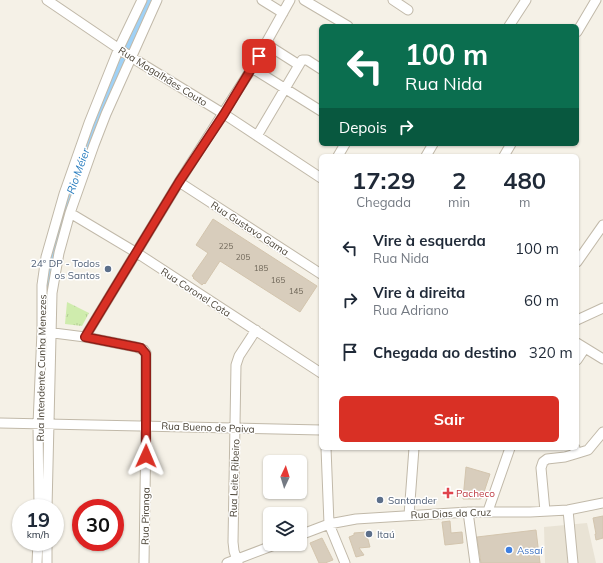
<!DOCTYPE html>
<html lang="pt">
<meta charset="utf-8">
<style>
body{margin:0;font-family:Mulish,sans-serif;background:#f6f6f7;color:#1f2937;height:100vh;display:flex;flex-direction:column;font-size:15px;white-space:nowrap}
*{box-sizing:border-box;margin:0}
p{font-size:13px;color:#747a83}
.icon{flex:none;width:22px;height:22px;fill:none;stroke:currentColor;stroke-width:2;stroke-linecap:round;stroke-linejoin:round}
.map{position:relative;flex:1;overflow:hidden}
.details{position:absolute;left:319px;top:154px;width:260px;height:296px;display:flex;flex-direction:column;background:#fff;border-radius:6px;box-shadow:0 1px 3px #0004}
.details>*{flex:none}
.top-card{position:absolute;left:319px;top:24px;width:260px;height:122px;border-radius:6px;box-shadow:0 1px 3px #0004;background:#0b6e4f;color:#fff;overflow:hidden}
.needle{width:26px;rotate:4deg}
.buttons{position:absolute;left:263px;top:455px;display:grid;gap:8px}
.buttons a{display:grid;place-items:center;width:44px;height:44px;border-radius:6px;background:#fff;box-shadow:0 1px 3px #0004;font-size:20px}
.speed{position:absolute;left:12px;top:499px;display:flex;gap:8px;font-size:20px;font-weight:700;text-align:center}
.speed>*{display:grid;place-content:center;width:52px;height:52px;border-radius:50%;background:#fff;box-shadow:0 1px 3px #0004;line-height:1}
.speed small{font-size:10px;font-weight:400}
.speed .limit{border:6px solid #d22;background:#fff;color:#111}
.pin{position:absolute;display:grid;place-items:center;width:34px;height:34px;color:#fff;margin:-17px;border-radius:8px;box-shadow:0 2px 6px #0006}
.me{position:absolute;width:44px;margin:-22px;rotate:1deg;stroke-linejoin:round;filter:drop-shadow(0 0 3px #0008)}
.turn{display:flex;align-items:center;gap:14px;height:84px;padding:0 20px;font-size:18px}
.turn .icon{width:52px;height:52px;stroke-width:2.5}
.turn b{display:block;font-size:28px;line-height:34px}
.then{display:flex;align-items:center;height:38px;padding:0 20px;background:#0003;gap:8px;font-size:15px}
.eta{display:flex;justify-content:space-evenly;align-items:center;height:68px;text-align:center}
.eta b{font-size:24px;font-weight:700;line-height:28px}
.cta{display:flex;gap:8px;margin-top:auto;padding:8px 20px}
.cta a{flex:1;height:46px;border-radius:6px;background:#d93025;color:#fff;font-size:16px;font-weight:700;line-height:46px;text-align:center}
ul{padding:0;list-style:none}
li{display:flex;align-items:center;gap:12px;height:52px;padding:0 20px}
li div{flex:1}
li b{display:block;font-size:15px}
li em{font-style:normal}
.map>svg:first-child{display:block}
.residential{fill:#e9e3d5}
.grass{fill:url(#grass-tufts)}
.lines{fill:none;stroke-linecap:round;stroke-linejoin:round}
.river{stroke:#9fd1f6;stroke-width:12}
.building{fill:#d8cdbc;stroke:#d3c5ae}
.minor-casing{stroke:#c1b9a9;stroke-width:11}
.minor{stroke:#fff;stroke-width:9}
.route-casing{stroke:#8d1f18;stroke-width:10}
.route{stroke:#d93025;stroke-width:7}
.service-dot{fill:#5c6f8a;stroke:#fff;stroke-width:1.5}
.health-dot{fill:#e0444e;stroke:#fff;stroke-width:1.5}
.shop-dot{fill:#3f7fe0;stroke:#fff;stroke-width:1.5}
.labels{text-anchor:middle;stroke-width:3;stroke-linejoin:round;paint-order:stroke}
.number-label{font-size:8px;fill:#6d6557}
.street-label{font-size:10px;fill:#494235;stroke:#fff}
.service-label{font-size:10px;fill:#4e5e75;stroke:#fff;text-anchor:start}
.health-label{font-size:10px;fill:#be3a42;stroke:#fff;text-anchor:start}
.shop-label{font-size:10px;fill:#366cbe;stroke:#fff;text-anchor:start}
.water-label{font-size:11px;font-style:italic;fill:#257bbe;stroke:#fff}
</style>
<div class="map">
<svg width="603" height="563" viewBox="0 0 603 563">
<defs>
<pattern id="grass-tufts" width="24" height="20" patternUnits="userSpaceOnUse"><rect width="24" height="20" fill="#cfecad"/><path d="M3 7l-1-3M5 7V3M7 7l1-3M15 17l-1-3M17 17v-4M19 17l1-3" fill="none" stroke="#b3cc95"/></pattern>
</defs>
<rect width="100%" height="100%" fill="#f5f1e7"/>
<path class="residential" d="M587 523 596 563H545L544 527Z"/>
<path class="grass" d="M67 302 89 313 82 326 65 324Z"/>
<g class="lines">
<path class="river" d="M129 47 150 0
M47 286C50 249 63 213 76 178 90 138 106 98 123 59
M44 417 46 349
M43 491 44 431"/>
</g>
<path class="building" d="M213 219 317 286 300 312 220 261 205 284 204 283 202 285 193 278 194 277 192 276 208 253 196 245Z
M466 467 490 474 482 498 480 499H463Z
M603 516V538L596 540 595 534H596L593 518Z
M450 521 451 533 462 532 463 543 445 545 442 522Z
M536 530 540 563H481L477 537Z
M366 532 370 547 359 548 364 555 356 557 349 537 354 535V533Z
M322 538 333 560 325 563H319L310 543Z"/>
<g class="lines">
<defs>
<path id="minor" d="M47 0 131 57 224 114 321 178
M262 0 283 13
M304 0 348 26
M393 0 408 10
M509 26 526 0
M577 32 596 0
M266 44 299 65 302 60H307L321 69
M252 68 321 111
M257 136 299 65
M338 156 345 144
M426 156 433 144
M504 156 511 144
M179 182 321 274
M70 213 137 253 321 373
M577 262 603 225
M577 320 603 308
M46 332 85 337 136 347 144 350 146 353V425L144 563
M85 337 179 182 252 68 290 0
M577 343 603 359
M577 360 585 348
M0 423 321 430
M326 448 329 524 345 563
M575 454 588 450 603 432
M39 508 38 424 42 331V285L46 257 64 194 89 123 119 48 142 0
M47 508 52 293 59 253 70 213 94 145 106 114 157 0
M568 510 573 563
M488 511 510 448
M545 511 541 468 543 462 547 459 565 457 575 454V448
M468 512 475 563
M409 515 414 448
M300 535 329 524 356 519 468 512H530L568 510 603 503
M37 563 38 542
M47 563V542
M227 563 277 544
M238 563 234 551 233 542 236 365 239 356 256 330"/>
</defs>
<use href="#minor" class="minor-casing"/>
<use href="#minor" class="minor"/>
</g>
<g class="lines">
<defs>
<path id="route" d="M146 456V354L141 348 85 337 179 182 224 114 259 56"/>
</defs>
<use href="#route" class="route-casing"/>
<use href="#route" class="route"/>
</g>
<g class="service-dot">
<circle cx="108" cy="269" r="4"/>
<circle cx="380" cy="500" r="4"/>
<circle cx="369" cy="534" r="4"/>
</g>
<path class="health-dot" d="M446 487h4v4h4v4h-4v4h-4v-4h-4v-4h4z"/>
<circle class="shop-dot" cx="509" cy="550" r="4"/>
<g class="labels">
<g class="number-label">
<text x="226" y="249">225</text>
<text x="243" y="260">205</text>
<text x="261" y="271">185</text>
<text x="278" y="283">165</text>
<text x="296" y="294">145</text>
</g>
<g class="street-label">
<text transform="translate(163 76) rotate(32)" y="4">Rua Magalhães Couto</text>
<text transform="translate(250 228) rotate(33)" y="4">Rua Gustavo Gama</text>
<text transform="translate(196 292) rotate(33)" y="4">Rua Coronel Cota</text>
<text transform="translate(41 368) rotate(-89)" y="4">Rua Intendente Cunha Menezes</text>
<text transform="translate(208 427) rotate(2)" y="4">Rua Bueno de Paiva</text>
<text transform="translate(234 478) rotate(-88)" y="4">Rua Leite Ribeiro</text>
<text transform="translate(451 513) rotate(-2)" y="4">Rua Dias da Cruz</text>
<text transform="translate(145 516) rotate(-89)" y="4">Rua Piranga</text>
</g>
<g class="service-label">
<text x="100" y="267" text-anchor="end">24º DP - Todos<tspan x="100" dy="12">os Santos</tspan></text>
<text x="388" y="504">Santander</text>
<text x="377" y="538">Itaú</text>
</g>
<g class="health-label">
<text x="456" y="497">Pacheco</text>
</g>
<g class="shop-label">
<text x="517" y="554">Assaí</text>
</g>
<g class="water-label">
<text transform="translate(78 171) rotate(-70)" y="4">Rio Méier</text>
</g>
</g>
</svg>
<div class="buttons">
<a><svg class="needle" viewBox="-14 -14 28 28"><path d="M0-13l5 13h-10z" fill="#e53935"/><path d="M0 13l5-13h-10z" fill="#747a83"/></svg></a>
<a><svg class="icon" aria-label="layers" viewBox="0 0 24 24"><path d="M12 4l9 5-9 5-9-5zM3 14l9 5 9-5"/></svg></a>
</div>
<div class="speed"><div>19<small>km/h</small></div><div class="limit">30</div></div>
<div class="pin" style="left:259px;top:56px;background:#d93025"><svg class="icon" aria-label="arrive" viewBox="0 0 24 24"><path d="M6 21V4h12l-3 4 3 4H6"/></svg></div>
<svg class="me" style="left:146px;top:456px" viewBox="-20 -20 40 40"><path d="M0-17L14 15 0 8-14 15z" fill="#d93025" stroke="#fff" stroke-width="4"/></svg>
<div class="top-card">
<div class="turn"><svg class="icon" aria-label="left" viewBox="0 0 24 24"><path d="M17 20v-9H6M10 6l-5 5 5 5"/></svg><div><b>100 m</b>Rua Nida</div></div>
<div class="then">Depois<svg class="icon" aria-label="right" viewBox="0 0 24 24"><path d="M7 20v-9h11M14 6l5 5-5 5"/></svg></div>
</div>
<section class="details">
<div class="eta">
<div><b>17:29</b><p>Chegada</p></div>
<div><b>2</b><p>min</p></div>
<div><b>480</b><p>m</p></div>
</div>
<ul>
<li><svg class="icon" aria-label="left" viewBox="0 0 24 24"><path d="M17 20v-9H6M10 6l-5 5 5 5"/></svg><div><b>Vire à esquerda</b><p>Rua Nida</p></div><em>100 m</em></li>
<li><svg class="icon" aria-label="right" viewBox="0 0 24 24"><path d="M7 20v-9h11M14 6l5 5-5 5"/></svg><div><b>Vire à direita</b><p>Rua Adriano</p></div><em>60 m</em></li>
<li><svg class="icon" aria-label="arrive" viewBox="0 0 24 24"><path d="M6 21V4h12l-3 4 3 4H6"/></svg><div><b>Chegada ao destino</b></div><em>320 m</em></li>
</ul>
<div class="cta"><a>Sair</a></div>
</section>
</div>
